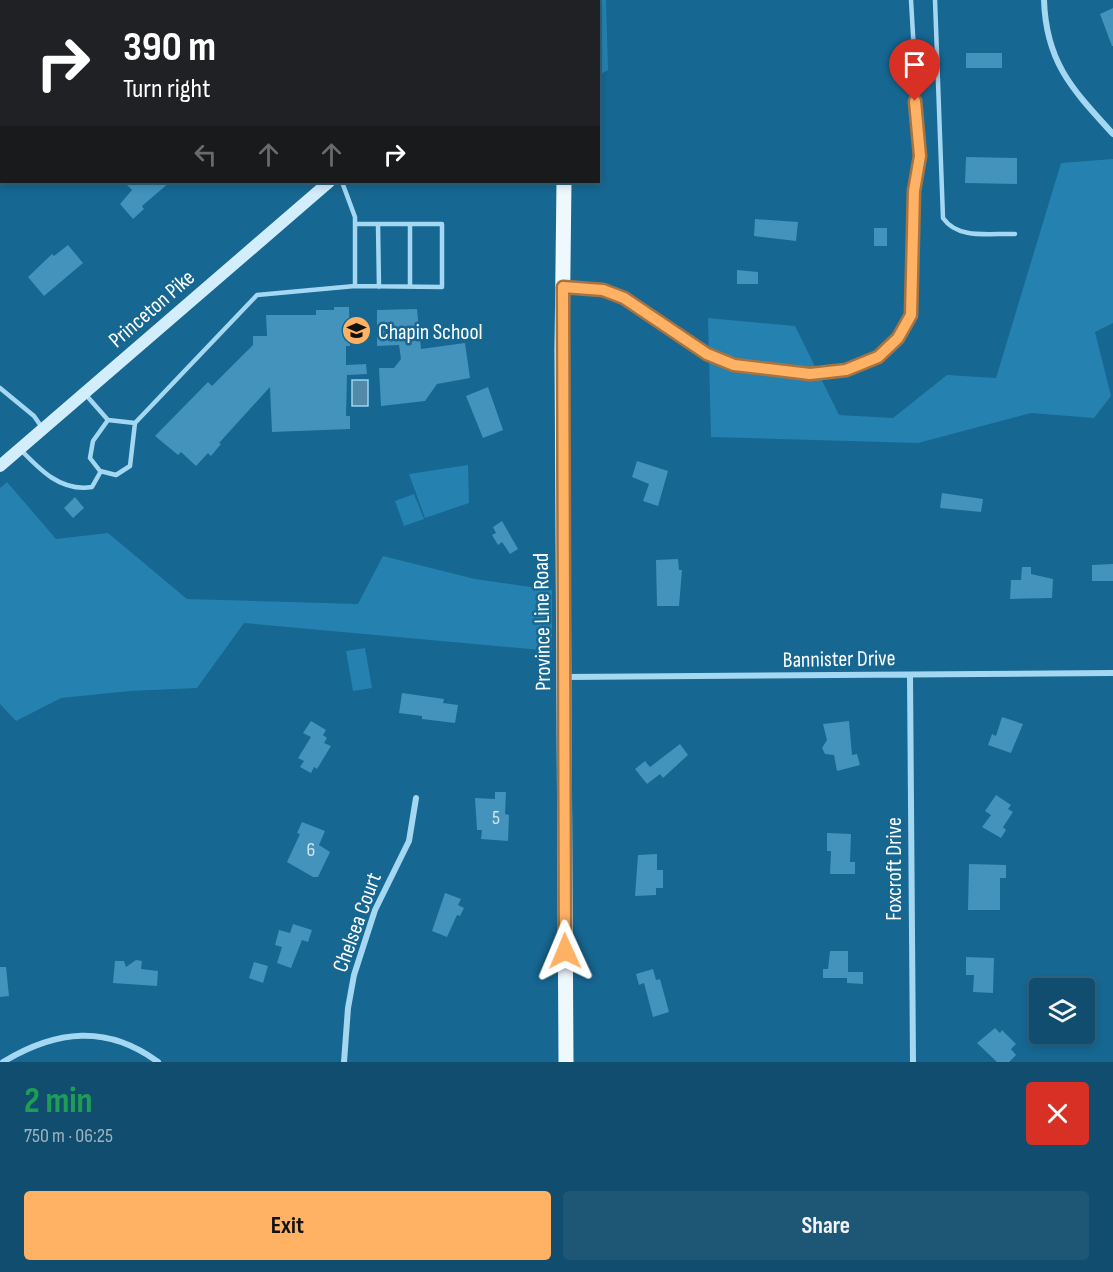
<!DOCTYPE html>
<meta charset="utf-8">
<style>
body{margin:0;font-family:"Sofia Sans Condensed",sans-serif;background:#1e5776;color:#f1f3f6;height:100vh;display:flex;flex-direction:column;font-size:22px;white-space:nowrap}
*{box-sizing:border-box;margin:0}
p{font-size:20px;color:#9cb4c2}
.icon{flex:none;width:33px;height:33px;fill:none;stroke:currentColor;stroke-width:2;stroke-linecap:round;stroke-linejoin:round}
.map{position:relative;height:1062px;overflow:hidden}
.side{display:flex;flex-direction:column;background:#104d6e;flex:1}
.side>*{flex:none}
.top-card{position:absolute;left:0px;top:0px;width:600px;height:183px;box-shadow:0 3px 9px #0003,0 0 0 2px #306481;background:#202124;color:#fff;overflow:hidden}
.buttons{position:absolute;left:1029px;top:978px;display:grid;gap:12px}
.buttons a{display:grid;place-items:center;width:66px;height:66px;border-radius:6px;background:#104d6e;box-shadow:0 3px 9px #0003,0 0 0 2px #306481;font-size:30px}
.pin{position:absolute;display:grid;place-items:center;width:51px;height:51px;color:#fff;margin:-62px -26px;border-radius:50% 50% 50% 0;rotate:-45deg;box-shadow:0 0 6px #0007}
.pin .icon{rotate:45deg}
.me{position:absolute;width:66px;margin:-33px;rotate:359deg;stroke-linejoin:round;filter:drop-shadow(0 0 4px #0008)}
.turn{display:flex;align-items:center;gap:21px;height:126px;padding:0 24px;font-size:27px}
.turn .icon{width:78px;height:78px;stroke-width:2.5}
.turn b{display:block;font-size:42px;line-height:51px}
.lanes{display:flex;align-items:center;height:57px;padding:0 24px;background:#0003;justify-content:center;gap:30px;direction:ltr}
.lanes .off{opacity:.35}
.round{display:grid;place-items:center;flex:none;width:63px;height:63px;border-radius:6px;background:#1e5776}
.summary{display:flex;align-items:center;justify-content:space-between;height:102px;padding:0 24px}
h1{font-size:36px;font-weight:700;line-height:45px;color:#1e9e55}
.cta{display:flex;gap:12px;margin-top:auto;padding:12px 24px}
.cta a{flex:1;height:69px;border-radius:6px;background:#ffb164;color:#111;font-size:24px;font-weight:700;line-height:69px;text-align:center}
.cta a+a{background:#1e5776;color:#f1f3f6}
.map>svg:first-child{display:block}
.green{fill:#2581af}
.water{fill:#528aa8;stroke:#96d6f4;stroke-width:1.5}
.building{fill:#4393bc}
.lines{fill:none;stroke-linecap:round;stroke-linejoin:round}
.lane{stroke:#a4d7f1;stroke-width:4.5}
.street{stroke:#a4d7f1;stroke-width:6}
.secondary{stroke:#d2edfb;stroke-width:12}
.primary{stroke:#eef8ff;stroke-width:15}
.route-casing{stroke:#a67341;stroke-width:15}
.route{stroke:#ffb164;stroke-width:10}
.labels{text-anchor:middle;stroke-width:5;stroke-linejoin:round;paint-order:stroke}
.number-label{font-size:20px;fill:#d0e4ee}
.street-label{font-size:22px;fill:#fff;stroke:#166792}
.poi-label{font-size:22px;fill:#fff;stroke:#166792;text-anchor:start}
</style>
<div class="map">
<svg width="1113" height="1062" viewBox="0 0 1113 1062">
<rect width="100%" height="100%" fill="#166792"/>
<path class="green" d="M592 0H606L608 70 599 75 598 2Z
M1113 159V323L1095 332 1111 396 1094 418 1031 413 918 443 711 437 708 318 795 326 839 415 893 418 947 375 996 378 1061 163Z
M468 465 469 503 425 518 409 474Z
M7 482 56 539 108 533 187 599 358 604 383 556 475 579 552 590V651L244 623 197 688 130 691 61 698 16 721 0 704V488Z
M414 494 424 519 404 526 395 501Z
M365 648 372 688 353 691 346 651Z"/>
<path class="water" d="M352 380H368V406H352Z"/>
<path class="building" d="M1113 8V46H1112L1100 14Z
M966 53H1002V68H966Z
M966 157 1017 158V184L965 183Z
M124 182H170L142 206 144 209 133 219 120 204 132 190Z
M755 219 798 222 796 241 754 236Z
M874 228H887V246H874Z
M68 245 83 263 44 296 28 277 52 254 54 256Z
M737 270 758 272V284H737Z
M334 307H349L350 346H346V365L366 364 367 374 347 375 346 416H350V429L272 432 270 387 219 443 221 444 211 456 208 453 196 466 181 452 178 455 155 436 208 382 212 386 253 345V336H267L266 315H316V310H334Z
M417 309 421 349 465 343 470 378 437 384 425 401 381 406 379 368H394L401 359 399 345 377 346V310Z
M488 387 503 430 483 438 466 396Z
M637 461 668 471 658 506 643 501 649 484 632 477Z
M942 493 983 499 981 512 940 508Z
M75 497 84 508 73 518 64 508Z
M502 521 518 549 510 554 502 542 498 545 492 535 496 533 493 527Z
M678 559 679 570H682L679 606H657L656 560Z
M1113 564V581H1092V565Z
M1022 567H1031V574L1053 579 1052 598 1010 599 1011 580H1021Z
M402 693 444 699 443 703 458 705 455 723 422 719V716L399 713Z
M1002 717 1023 724 1011 753 988 745 992 734 996 736Z
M311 721 326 730 323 735 327 738 324 743 331 746 317 769 314 767 311 773 300 767 304 761 298 758 311 737 303 733Z
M849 721 852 755 857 754 860 765 837 771 834 755 825 754 822 748 827 740 823 724Z
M680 744 688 755 663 778 660 774 647 784 635 769 645 761 650 767Z
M495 792H506L505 814 509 815 508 841 481 839 482 830H477L475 798 495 799Z
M996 795 1011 805 1008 809 1013 812 1003 827 1006 830 1001 838 982 827 991 815 985 811Z
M302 822 325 831 319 845 330 852 318 877H313L287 862 300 834 297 833Z
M827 833 851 834 850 862H855V874H830L831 851H827Z
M657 854V870H663V888H656V895L635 896 638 855Z
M969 864 1006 865V878H1000V910H968Z
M445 893 461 899 458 905 464 908 460 916 457 915 447 937 432 931Z
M293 924 312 930 308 942 302 940 291 968 277 963 282 947 275 945 279 930 290 933Z
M830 951H848V972H863V984L847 983V978H823V969H828Z
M966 957 994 958 993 993 973 992 974 975H966Z
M136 960 142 961 141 969 158 971 157 986 113 983 115 961H124L126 967Z
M254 962 268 966 263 983 249 978Z
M0 967H6L9 996 0 997Z
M653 969 656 980 660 979 669 1012 653 1017 644 983 639 985 636 974Z
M995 1028 1000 1033 1002 1030 1016 1044 1011 1049 1016 1055 1009 1062H997L977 1043Z"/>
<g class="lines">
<path class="lane" d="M935 0 943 218C958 240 991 233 1015 234
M342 182 355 217V286
M378 224 379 287
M410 224V287
M565 287 603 290 624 298 707 354 722 361 750 369 810 374 846 370 878 357 907 327 913 301 914 191 920 156 911 0
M0 388 34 416 43 429
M86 395 108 420 135 423
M108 420 93 441 90 458 100 471 116 475 130 466 135 423 257 295 355 286 442 287V224H355
M20 449C40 470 61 492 92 487L101 471"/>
<path class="street" d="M1044 0C1046 63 1073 90 1113 134
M910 675 913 1062
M565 677 1113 673
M3 1062C56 1030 107 1024 158 1062
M344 1062 348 1008 354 975 375 910 409 841 416 798"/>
<path class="secondary" d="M538 2 540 0
M0 466 329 182"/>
<path class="primary" d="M567 2V0
M564 182 562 349 566 1062"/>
</g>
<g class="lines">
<defs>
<path id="route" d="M565 951 563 287 603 290 624 298 707 354 734 365 810 374 846 370 878 357 898 338 911 315 914 191 920 156 915 101"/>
</defs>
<use href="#route" class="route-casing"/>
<use href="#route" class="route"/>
</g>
<defs>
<symbol id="school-disc" viewBox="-11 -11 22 22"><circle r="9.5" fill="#ffb164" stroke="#166792"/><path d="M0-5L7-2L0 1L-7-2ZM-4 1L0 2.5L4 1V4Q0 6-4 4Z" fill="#111"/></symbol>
</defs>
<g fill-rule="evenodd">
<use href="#school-disc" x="340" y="314" width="33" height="33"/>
</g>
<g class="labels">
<g class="number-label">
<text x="496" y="824">5</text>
<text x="311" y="856">6</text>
</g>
<g class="street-label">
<text transform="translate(151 308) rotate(-41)" y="8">Princeton Pike</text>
<text transform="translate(541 622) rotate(-91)" y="8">Province Line Road</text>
<text transform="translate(839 658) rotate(-1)" y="8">Bannister Drive</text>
<text transform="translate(893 869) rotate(-90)" y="8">Foxcroft Drive</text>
<text transform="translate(356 922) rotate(-70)" y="8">Chelsea Court</text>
</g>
<g class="poi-label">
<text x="378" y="339">Chapin School</text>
</g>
</g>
</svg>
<div class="buttons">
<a><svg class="icon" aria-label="layers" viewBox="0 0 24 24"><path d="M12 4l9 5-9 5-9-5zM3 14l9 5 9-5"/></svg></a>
</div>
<div class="pin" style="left:915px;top:101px;background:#d93025"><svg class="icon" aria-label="arrive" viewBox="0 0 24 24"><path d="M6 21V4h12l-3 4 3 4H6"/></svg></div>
<svg class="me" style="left:565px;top:951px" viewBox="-20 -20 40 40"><path d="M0-17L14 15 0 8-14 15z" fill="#ffb164" stroke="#fff" stroke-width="4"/></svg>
<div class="top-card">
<div class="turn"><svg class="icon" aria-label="right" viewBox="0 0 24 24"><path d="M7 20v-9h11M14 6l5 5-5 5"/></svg><div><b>390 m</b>Turn right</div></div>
<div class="lanes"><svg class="icon off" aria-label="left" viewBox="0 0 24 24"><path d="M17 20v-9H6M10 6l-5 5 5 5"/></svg><svg class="icon off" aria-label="ahead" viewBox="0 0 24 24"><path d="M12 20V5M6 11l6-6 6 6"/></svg><svg class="icon off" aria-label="ahead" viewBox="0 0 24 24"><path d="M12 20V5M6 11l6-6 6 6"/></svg><svg class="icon" aria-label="right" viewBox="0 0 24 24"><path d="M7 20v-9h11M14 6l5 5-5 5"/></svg></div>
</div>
</div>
<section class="side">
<div class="summary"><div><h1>2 min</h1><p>750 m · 06:25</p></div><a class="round" style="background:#d93025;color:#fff"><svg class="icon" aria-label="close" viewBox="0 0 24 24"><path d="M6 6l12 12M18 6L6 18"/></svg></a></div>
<div class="cta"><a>Exit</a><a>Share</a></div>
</section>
